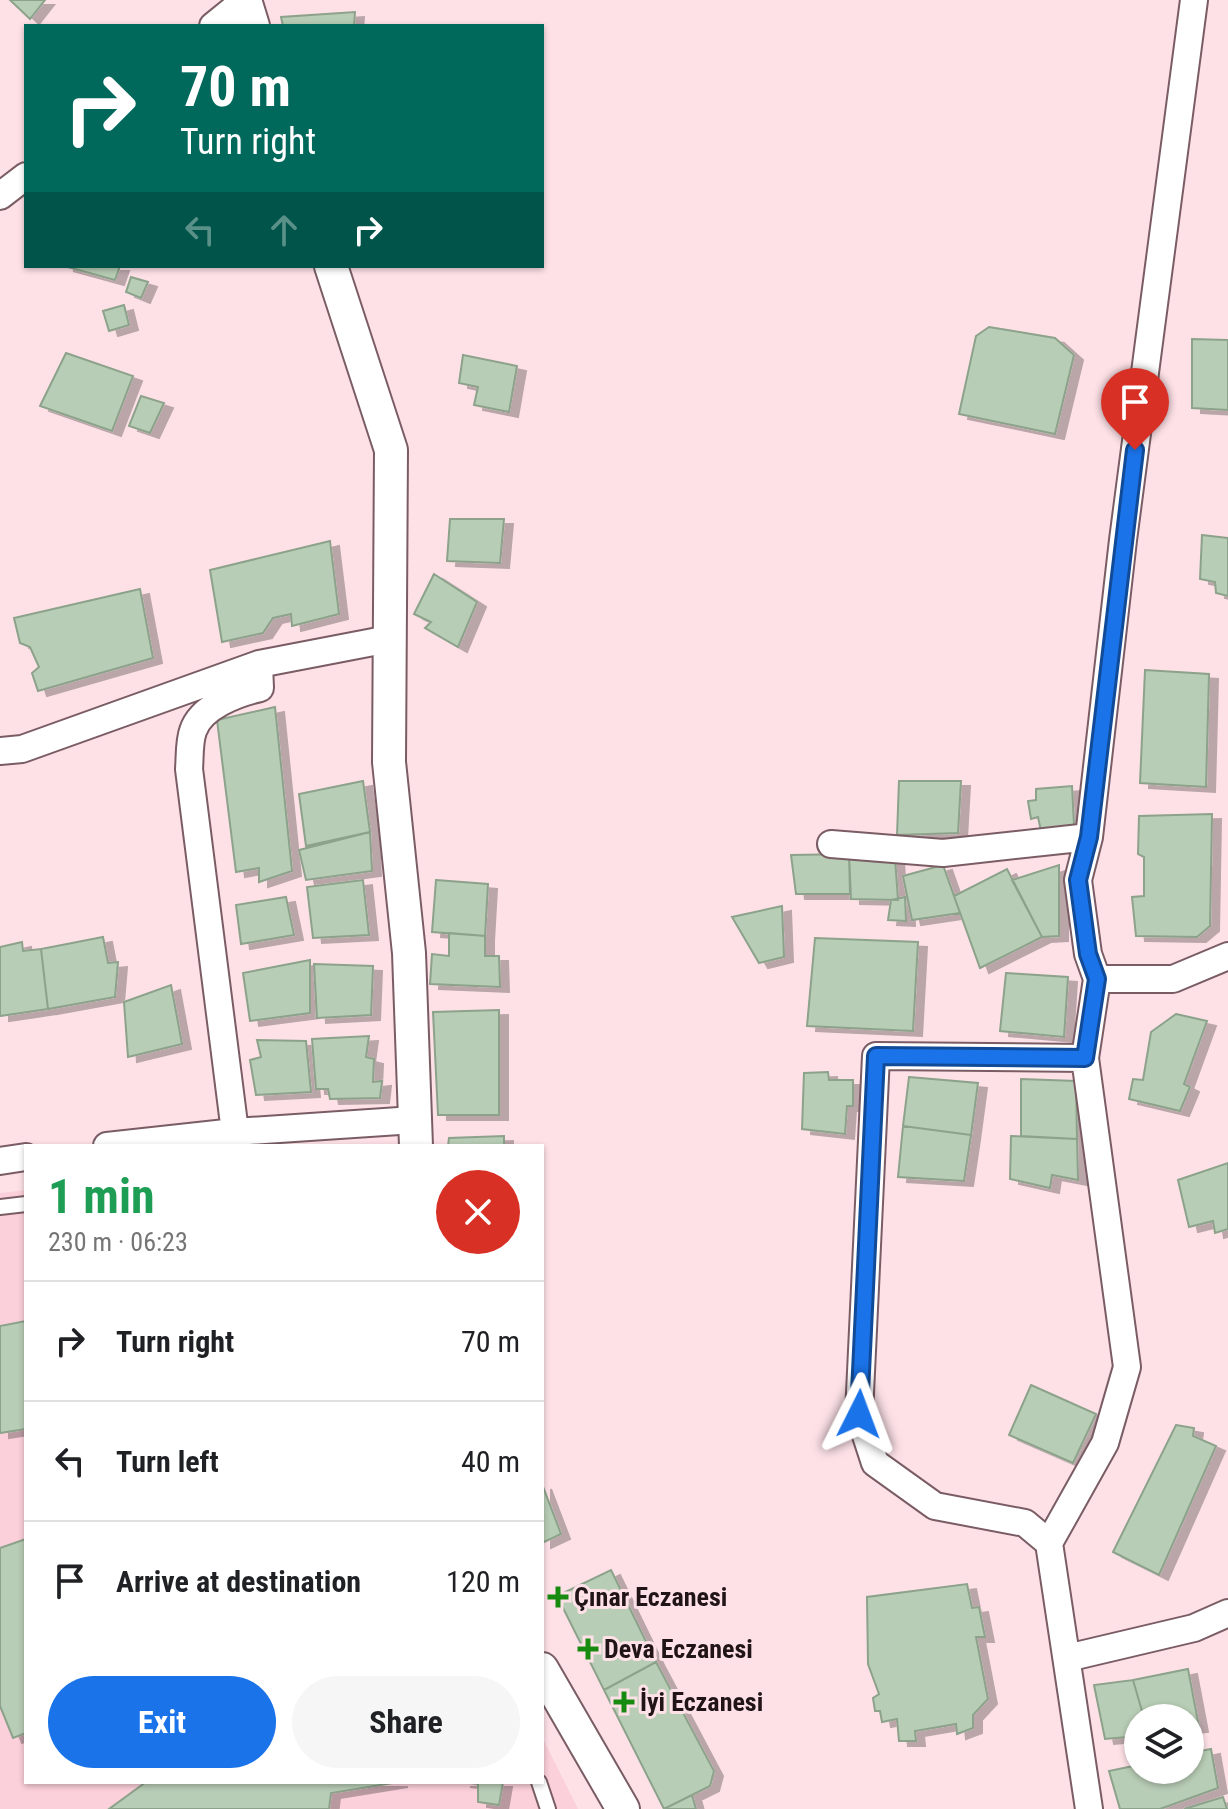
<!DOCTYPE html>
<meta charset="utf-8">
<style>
body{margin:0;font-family:"Roboto Condensed",sans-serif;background:#f6f6f6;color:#202124;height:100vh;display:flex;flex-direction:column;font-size:30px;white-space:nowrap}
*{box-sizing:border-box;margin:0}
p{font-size:26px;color:#757577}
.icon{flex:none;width:44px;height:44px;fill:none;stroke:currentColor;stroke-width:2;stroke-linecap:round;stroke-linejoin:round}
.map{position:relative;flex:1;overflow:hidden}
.side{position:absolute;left:24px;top:1144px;width:520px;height:640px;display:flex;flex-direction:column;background:#fff;border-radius:0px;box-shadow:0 2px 6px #0004}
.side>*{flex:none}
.top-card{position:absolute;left:24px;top:24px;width:520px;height:244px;border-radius:0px;box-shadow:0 2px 6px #0004;background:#00695c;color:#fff;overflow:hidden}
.tools{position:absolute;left:1124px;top:1704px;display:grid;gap:16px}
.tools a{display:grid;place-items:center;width:80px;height:80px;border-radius:50%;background:#fff;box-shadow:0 2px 6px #0004;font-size:40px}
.pin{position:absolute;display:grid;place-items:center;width:68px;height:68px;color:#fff;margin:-82px -34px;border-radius:50% 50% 50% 0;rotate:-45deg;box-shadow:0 0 8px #0007}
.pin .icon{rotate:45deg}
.me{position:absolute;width:88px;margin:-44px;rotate:3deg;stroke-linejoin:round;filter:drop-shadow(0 0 6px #0008)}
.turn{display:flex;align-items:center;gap:28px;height:168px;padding:0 24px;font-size:36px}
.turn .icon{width:104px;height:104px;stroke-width:2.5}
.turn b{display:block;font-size:56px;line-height:68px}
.lanes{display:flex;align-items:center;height:76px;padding:0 24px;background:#0003;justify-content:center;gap:40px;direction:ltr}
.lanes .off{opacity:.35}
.round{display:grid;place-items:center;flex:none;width:84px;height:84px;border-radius:42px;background:#f6f6f6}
.overview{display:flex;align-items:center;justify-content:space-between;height:136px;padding:0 24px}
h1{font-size:48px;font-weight:700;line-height:60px;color:#1e9e55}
.button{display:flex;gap:16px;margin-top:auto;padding:16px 24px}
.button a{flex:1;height:92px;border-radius:48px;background:#1a73e8;color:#fff;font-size:32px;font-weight:700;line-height:92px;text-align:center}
.button a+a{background:#f6f6f6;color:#202124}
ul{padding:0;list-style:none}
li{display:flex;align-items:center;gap:24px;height:120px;padding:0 24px;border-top:2px solid #e0e0e0}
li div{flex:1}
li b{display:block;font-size:30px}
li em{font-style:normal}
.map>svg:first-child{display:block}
.built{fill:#fbd0da}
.building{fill:#b8cdb5;stroke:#8da28b;stroke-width:2;filter:url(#shadow)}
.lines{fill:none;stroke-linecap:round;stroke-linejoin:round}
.service-casing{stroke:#7a5d64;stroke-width:18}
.minor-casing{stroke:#7a5d64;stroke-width:30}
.tertiary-casing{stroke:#7a5d64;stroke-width:36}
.service{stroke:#fff;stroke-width:14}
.minor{stroke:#fff;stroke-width:26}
.tertiary{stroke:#fff;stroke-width:32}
.route-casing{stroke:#114b97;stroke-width:20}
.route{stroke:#1a73e8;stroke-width:14}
.poi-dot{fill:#178b0f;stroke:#fde1e7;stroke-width:3}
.labels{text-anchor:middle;stroke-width:6;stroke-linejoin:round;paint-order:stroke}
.poi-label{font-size:26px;font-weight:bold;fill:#201417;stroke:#fde1e7;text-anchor:start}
</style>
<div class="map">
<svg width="1228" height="1809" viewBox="0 0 1228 1809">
<defs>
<filter id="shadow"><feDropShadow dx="9" dy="5" stdDeviation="0" flood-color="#0004"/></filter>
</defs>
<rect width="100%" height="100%" fill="#fde1e7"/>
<path class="built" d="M26 1190V1782H542V1737L578 1809H0V1193Z"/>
<path class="building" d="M10 0H45L30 19Z
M355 12 354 26H283L281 17Z
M64 266H120L115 280Z
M131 277 148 282 141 298 126 292Z
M124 305 129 325 109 331 103 311Z
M989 327 1055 338 1074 355 1055 434 959 414 976 336Z
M1192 339 1228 340V410L1192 408Z
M66 353 133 376 112 431 40 406Z
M463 355 517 366 509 412 474 405 478 387 459 383Z
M141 396 164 403 150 433 129 426Z
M450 519H504L500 563 447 561Z
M1202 535 1228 538V596L1216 593 1215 582 1200 579Z
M330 541 339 614 292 626 291 614 273 618 263 633 222 642 210 570Z
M434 574 477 602 458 647 425 628 431 622 414 614Z
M140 589 153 658 38 691 32 673 39 667 30 647 20 643 14 618Z
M1145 670 1209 674 1206 787 1140 783Z
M275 707 292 871 259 882V868L236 872 217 720Z
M363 781 370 832 306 846 299 794Z
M899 781H961L958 833 897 835Z
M1072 786 1074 825 1041 831 1038 817 1031 819 1028 801 1036 800V789Z
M1212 814 1210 926 1197 937 1136 936 1132 897 1144 896V857L1138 854 1139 816Z
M370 832 372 871 306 880 299 850Z
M849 854 895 858 898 900 851 899Z
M849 854 850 894H796L791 855Z
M943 865 960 913 912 920 903 876Z
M1059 865V936L1042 937 1012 880Z
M1007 869 1042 937 980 968 954 896Z
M363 880 369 935 313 938 307 887Z
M436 880 488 884 485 936 432 932Z
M286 897 294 935 241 944 236 905Z
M905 897 906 921 888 920 891 900Z
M782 906 784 957 759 963 732 917Z
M449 933 485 936V956H499L500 987 430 984 432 954 449 956Z
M103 937 108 963 118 962 115 997 48 1009 41 949Z
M815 938 918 942 913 1031 807 1026Z
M22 942 23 951 41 949 48 1009 0 1016V947Z
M310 960V1013L250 1021 243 973Z
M314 964 373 966 371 1015 317 1018Z
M1006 973 1068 977 1064 1037 1000 1031Z
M171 985 182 1044 128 1057 124 1002Z
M499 1010V1115H438L433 1012Z
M1176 1014 1207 1021 1184 1084 1190 1087 1180 1111 1129 1099 1133 1079 1143 1080 1151 1032Z
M369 1036 366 1057 374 1059 373 1082 382 1081 380 1098 330 1099 328 1089H316L312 1039Z
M257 1040 306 1041 311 1092 256 1095 250 1060 261 1057Z
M828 1072 829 1080H853V1106H847L845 1134 802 1129 804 1073Z
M909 1077 978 1083 971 1135 903 1126Z
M1021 1079 1076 1081 1077 1139 1021 1136Z
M903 1126 971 1135 964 1181 898 1177Z
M504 1136V1146H448L449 1138Z
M1011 1136 1077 1139 1078 1180 1052 1175 1050 1188 1010 1179Z
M1228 1163V1229L1215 1233 1213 1221 1189 1227 1178 1180Z
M26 1321V1429L0 1433V1326Z
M1031 1385 1096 1414 1073 1463 1009 1435Z
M1176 1425 1194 1428 1193 1436 1216 1446 1159 1575 1113 1552Z
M542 1484 561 1534 542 1543Z
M26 1539V1733L13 1738 0 1706V1548Z
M611 1570 656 1662 604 1690 557 1596Z
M967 1584 972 1608 979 1607 985 1637H976L988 1699 973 1715V1728L957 1734 956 1724 915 1731 916 1741H899L897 1719 882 1722 880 1711H875L873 1698 879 1694 868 1664 867 1597Z
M656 1662 714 1771 710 1786 664 1809 604 1690Z
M1188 1669 1199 1727 1190 1728V1718H1144L1133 1680Z
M1133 1680 1144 1718H1138V1736L1105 1739 1094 1685Z
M1211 1749 1218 1788 1160 1809H1120L1109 1771 1138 1765V1770H1190V1753Z
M146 1782H399L331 1793 329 1809H109Z
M461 1782H503L499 1805 478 1802V1784Z
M692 1795 696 1809H664Z
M1223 1797 1227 1809H1184Z"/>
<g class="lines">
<defs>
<path id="service" d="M0 1207 26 1204
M539 1782 548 1809"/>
<path id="minor" d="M213 26 245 0
M0 196 26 176
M0 751 22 749 259 664 389 639
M831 844 943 853 1089 837
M1097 979H1173L1228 956
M235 1132 189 769C190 757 189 742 193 731 201 706 238 693 260 688L259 664
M107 1146 235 1132 414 1120
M0 1161 26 1157
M1049 1543 1025 1523 935 1506 875 1463 859 1414 876 1056 1085 1058
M1067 1658 1194 1628 1228 1613
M1089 1809 1049 1543 1105 1443 1127 1367 1085 1058 1097 979 1088 954 1078 880 1089 837 1123 540 1194 0"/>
<path id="tertiary" d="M245 0 253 26
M331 266 391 450 389 762 409 953 416 1146
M542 1669 623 1809"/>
</defs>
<use href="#service" class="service-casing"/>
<use href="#minor" class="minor-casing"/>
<use href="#tertiary" class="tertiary-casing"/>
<use href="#service" class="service"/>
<use href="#minor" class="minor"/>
<use href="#tertiary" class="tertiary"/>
</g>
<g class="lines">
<defs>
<path id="route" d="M859 1414 876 1056 1085 1058 1097 979 1088 954 1078 880 1089 837 1135 450"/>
</defs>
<use href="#route" class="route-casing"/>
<use href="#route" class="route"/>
</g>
<g class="poi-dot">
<path d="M554 1585h8v8h8v8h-8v8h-8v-8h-8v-8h8z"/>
<path d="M584 1637h8v8h8v8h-8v8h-8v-8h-8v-8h8z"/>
<path d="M620 1690h8v8h8v8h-8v8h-8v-8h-8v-8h8z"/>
</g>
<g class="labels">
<g class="poi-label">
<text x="574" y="1606">Çınar Eczanesi</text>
<text x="604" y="1658">Deva Eczanesi</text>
<text x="640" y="1711">İyi Eczanesi</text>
</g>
</g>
</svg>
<div class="tools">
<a><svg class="icon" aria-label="layers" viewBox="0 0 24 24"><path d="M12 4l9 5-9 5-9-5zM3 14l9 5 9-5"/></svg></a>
</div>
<div class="pin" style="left:1135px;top:450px;background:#d93025"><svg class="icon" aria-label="arrive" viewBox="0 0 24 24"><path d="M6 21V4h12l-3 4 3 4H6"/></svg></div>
<svg class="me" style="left:859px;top:1414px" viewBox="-20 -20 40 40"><path d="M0-17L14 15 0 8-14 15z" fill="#1a73e8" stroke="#fff" stroke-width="4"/></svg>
<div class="top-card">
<div class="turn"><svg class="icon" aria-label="right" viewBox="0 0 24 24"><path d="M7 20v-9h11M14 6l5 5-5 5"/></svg><div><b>70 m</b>Turn right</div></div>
<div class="lanes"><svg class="icon off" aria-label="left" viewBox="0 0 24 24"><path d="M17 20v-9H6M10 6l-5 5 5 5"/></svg><svg class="icon off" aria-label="ahead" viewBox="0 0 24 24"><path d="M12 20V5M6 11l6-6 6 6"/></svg><svg class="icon" aria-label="right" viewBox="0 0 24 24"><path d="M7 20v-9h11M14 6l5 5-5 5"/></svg></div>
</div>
<section class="side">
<div class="overview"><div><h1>1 min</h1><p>230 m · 06:23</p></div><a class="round" style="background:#d93025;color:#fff"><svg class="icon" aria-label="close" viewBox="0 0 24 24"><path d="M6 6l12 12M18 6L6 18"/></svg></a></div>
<ul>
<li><svg class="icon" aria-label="right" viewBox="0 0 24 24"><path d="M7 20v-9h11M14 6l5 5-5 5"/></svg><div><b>Turn right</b></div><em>70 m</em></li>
<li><svg class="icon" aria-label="left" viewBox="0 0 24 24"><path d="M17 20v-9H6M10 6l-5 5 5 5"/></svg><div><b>Turn left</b></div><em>40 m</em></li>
<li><svg class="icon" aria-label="arrive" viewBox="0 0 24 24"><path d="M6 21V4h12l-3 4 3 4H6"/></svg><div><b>Arrive at destination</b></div><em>120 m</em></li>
</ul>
<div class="button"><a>Exit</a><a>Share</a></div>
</section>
</div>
